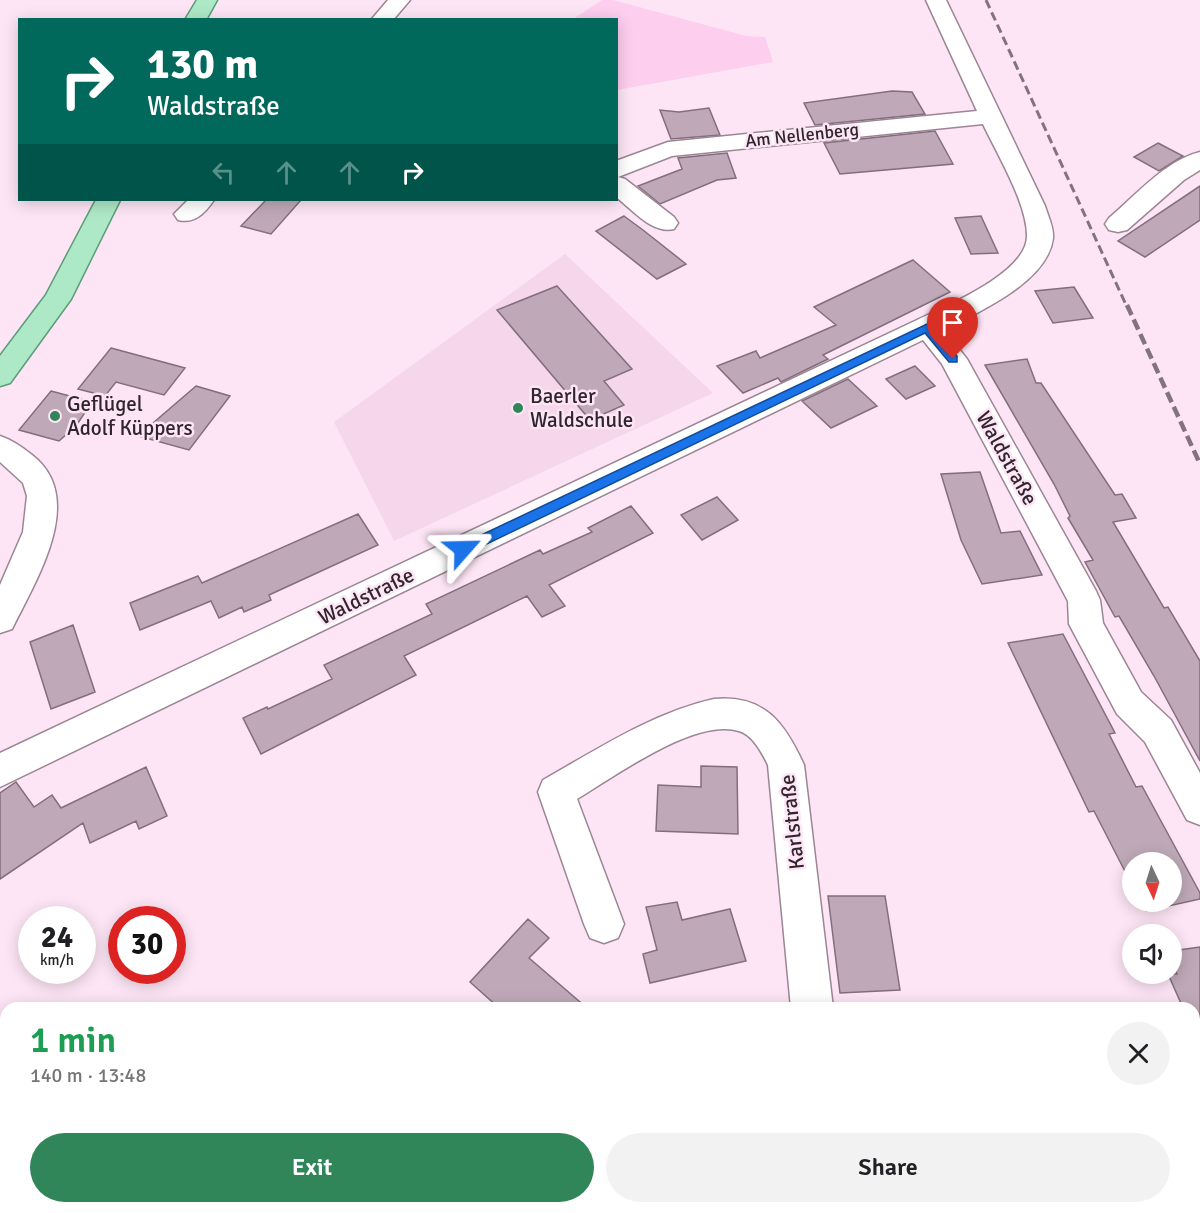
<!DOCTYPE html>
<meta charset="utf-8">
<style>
body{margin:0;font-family:Signika,sans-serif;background:#f2f2f2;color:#202124;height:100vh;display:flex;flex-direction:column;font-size:22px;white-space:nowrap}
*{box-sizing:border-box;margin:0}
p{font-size:20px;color:#757577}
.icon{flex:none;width:33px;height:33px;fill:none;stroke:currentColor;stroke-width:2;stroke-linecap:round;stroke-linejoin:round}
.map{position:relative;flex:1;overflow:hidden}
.sheet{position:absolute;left:0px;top:1002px;width:1200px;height:212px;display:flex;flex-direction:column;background:#fff;border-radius:18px 18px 0 0;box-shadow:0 3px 15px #0003}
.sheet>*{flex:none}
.top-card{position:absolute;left:18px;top:18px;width:600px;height:183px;border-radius:0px;box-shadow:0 3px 15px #0003;background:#00695c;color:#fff;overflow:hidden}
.needle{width:39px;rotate:176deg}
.controls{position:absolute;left:1122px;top:852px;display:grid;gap:12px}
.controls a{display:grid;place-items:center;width:60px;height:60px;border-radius:50%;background:#fff;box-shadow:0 3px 15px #0003;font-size:30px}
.speed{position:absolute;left:18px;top:906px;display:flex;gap:12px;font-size:30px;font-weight:700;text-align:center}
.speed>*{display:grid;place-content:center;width:78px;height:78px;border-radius:50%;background:#fff;box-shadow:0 3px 15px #0003;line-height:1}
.speed small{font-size:15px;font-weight:400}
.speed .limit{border:9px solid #d22;background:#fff;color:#111}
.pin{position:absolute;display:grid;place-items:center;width:51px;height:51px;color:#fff;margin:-62px -26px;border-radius:50% 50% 50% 0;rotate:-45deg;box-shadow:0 0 6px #0007}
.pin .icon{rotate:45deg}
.me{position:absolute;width:66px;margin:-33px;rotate:65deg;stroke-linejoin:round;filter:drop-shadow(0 0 4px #0008)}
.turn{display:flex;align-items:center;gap:21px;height:126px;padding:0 30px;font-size:27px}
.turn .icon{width:78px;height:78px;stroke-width:2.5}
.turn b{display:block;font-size:42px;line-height:51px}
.lanes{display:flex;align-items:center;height:57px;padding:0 30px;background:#0003;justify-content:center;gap:30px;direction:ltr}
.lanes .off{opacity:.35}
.round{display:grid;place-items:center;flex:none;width:63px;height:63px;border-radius:32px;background:#f2f2f2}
.head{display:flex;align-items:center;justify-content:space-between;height:102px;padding:0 30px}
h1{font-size:36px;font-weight:600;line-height:45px;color:#1e9e55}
.cta{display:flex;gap:12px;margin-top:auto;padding:12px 30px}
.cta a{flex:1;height:69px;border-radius:36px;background:#318659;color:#fff;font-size:24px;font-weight:600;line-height:69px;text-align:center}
.cta a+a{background:#f2f2f2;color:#202124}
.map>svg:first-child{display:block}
.built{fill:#f5d6eb}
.green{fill:#fdceee}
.building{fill:#bfa9b8;stroke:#836e7c;stroke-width:1.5}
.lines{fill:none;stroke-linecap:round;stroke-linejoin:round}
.minor-casing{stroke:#9c8695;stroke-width:3}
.major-casing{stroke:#5e9c79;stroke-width:3}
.minor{fill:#fff;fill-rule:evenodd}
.major{fill:#aee9c7;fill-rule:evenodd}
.rail-far1{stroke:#82737d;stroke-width:3;stroke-dasharray:9 4.5;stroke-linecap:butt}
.rail{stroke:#82737d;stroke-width:4.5;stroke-dasharray:11 5;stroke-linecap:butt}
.route{fill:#1a73e8;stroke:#114b97;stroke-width:1.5}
.poi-dot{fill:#318659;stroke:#fde5f5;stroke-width:2}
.labels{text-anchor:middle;stroke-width:5;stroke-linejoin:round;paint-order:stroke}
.far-street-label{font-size:18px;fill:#2e262c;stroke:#fde5f5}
.poi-label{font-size:21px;fill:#2e262c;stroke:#fde5f5;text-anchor:start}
.street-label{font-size:21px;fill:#2e262c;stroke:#fde5f5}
</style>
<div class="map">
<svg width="1200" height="1213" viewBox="0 0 1200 1213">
<rect width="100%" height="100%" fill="#fde5f5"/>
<path class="built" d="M565 254 713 393 394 541 334 422Z"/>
<path class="green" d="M602 0H613L746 36 765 37 773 62 617 90 616 20 573 19Z"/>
<path class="building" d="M892 91 912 92 925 114 815 125 804 103Z
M709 108 720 135 671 139 660 110 679 112Z
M935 131 953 164 840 174 824 143Z
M1158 143 1183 156 1159 171 1134 157Z
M727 153 736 178 717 180 660 204 638 186 682 169 678 158Z
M1200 186V220L1145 257 1118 241Z
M266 200H301L271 234 241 226Z
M624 216 643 230 686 264 657 279 596 231Z
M981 216 998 253 971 254 955 218Z
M913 260 950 292 823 355 828 359 781 382 778 378 743 393 717 366 756 351 760 358 836 325 814 307Z
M557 286 632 369 604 381 624 405 590 420 497 310Z
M1074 287 1093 318 1053 323 1035 291Z
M111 348 185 368 164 395 116 382 105 396 78 389Z
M1027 359 1036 383H1041L1115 495 1122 494 1136 518 1113 522 1164 608 1168 607 1200 661V761L1154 676 1119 616 1115 617 1085 562 1093 560 1068 518 1070 516 1054 484 985 365Z
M915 366 935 386 906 399 886 379Z
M848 379 877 406 831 428 802 401Z
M196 386 230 396 189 450 138 436Z
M51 391 92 402 76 426 59 441 19 430Z
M980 472 1001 533 1020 531 1042 575 982 584 961 540 941 474Z
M717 497 738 520 702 540 681 515Z
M631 506 653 533 549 585 565 606 542 617 527 596 404 656 416 675 261 754 243 718 267 707 268 709 332 679 324 665 432 614 426 604 540 550 543 554 592 532 588 528Z
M358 514 378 545 269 595 271 600 244 612 242 607 219 618 211 601 140 630 130 603 198 576 202 583Z
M73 625 95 692 51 709 30 642Z
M1063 634 1115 733 1109 734 1136 787 1142 786 1200 893V899L1146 911 1141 902H1172V862H1132V885L1094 811 1089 812 1008 643Z
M701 766 737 767 738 834 656 831 658 785 701 787Z
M146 767 167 816 139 829 136 821 90 843 83 823 0 879V793L16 782 34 807 52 795 61 808Z
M828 896H885L900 990 840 993Z
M677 902 682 920 730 909 746 961 650 983 643 954 657 950 646 907Z
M528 919 549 938 529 958 587 1008H499L470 982Z
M1200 947V1048L1194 1035V1008H1183L1168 974H1177L1172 962V951Z"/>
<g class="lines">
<defs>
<path id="minor" d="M388 0H410L393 20H371Z
M926 0H946L1045 206C1048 216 1054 228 1053 238 1048 282 978 312 944 330L967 359 1096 591 1100 600 1103 623 1141 692 1171 720 1200 773V825L1187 820 1145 742 1117 714 1069 624 1068 601 942 364 923 340 0 787V753L917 320C946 306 1027 273 1027 236 1027 203 997 154 983 124L672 156 618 177 625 179 674 217 678 223 674 229C652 234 633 210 616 197V161L668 142 977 111Z
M1200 152V170L1184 180 1127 230 1118 232 1109 230 1105 224 1109 218C1135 196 1166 160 1200 152Z
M188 200H214C205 213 195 224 178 220L174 214Z
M0 436C12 440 22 447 32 455 88 498 36 580 12 629L0 633V585L23 532 27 496 23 483 0 462Z
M714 699C765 694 785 724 804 765L833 1008H791L768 765C762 753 753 735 739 731 695 717 614 777 577 799L624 924 618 938 604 943 590 938 584 924 538 792 543 780C598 749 652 713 714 699Z
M810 1208H855L856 1213H810Z"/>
<path id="major" d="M197 0H217L206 20H185Z
M96 200H120L71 299 10 383 0 386V356L46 295Z"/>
</defs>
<use href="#minor" class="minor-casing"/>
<use href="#major" class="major-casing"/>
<use href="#minor" class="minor"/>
<use href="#major" class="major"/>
<path class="rail-far1" d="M986 0 1127 307"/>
<path class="rail" d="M1127 305 1200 464"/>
</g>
<path class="route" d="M927 324 931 325 957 356V362H949L925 333 468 553 463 555 456 549 458 546Z"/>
<g class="poi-dot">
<circle cx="518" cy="408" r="6"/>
<circle cx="55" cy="416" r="6"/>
</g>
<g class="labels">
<g class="far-street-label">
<text transform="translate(802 135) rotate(-6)" y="6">Am Nellenberg</text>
</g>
<g class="poi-label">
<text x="530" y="403">Baerler<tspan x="530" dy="24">Waldschule</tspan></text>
<text x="67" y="411">Geflügel<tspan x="67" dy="24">Adolf Küppers</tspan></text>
</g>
<g class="street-label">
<text transform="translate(1007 458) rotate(61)" y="7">Waldstraße</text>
<text transform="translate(366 596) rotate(-26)" y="7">Waldstraße</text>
<text transform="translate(792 822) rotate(-96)" y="7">Karlstraße</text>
</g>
</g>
</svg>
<div class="controls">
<a><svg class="needle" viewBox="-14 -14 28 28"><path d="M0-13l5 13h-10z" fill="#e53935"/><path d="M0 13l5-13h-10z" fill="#757577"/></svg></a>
<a><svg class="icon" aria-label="sound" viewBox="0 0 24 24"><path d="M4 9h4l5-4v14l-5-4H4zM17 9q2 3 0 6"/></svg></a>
</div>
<div class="speed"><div>24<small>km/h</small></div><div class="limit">30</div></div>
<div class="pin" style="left:953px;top:359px;background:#d93025"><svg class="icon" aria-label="arrive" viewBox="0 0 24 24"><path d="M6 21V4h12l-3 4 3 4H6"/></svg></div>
<svg class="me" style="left:463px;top:549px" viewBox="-20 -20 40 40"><path d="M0-17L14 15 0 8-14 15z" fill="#1a73e8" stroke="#fff" stroke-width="4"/></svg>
<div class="top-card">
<div class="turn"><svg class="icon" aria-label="right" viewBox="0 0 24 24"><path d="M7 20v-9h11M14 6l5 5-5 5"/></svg><div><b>130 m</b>Waldstraße</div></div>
<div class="lanes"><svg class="icon off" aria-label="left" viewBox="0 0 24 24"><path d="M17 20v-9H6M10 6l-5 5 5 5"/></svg><svg class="icon off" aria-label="ahead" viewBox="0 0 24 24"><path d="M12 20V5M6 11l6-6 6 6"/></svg><svg class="icon off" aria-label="ahead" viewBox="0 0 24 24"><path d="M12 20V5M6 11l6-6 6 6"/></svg><svg class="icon" aria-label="right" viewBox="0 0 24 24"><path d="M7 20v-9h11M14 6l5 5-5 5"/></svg></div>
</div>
<section class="sheet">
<div class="head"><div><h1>1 min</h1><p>140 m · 13:48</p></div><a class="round"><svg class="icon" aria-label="close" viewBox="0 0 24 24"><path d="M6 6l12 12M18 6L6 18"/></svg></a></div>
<div class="cta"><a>Exit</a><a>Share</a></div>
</section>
</div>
